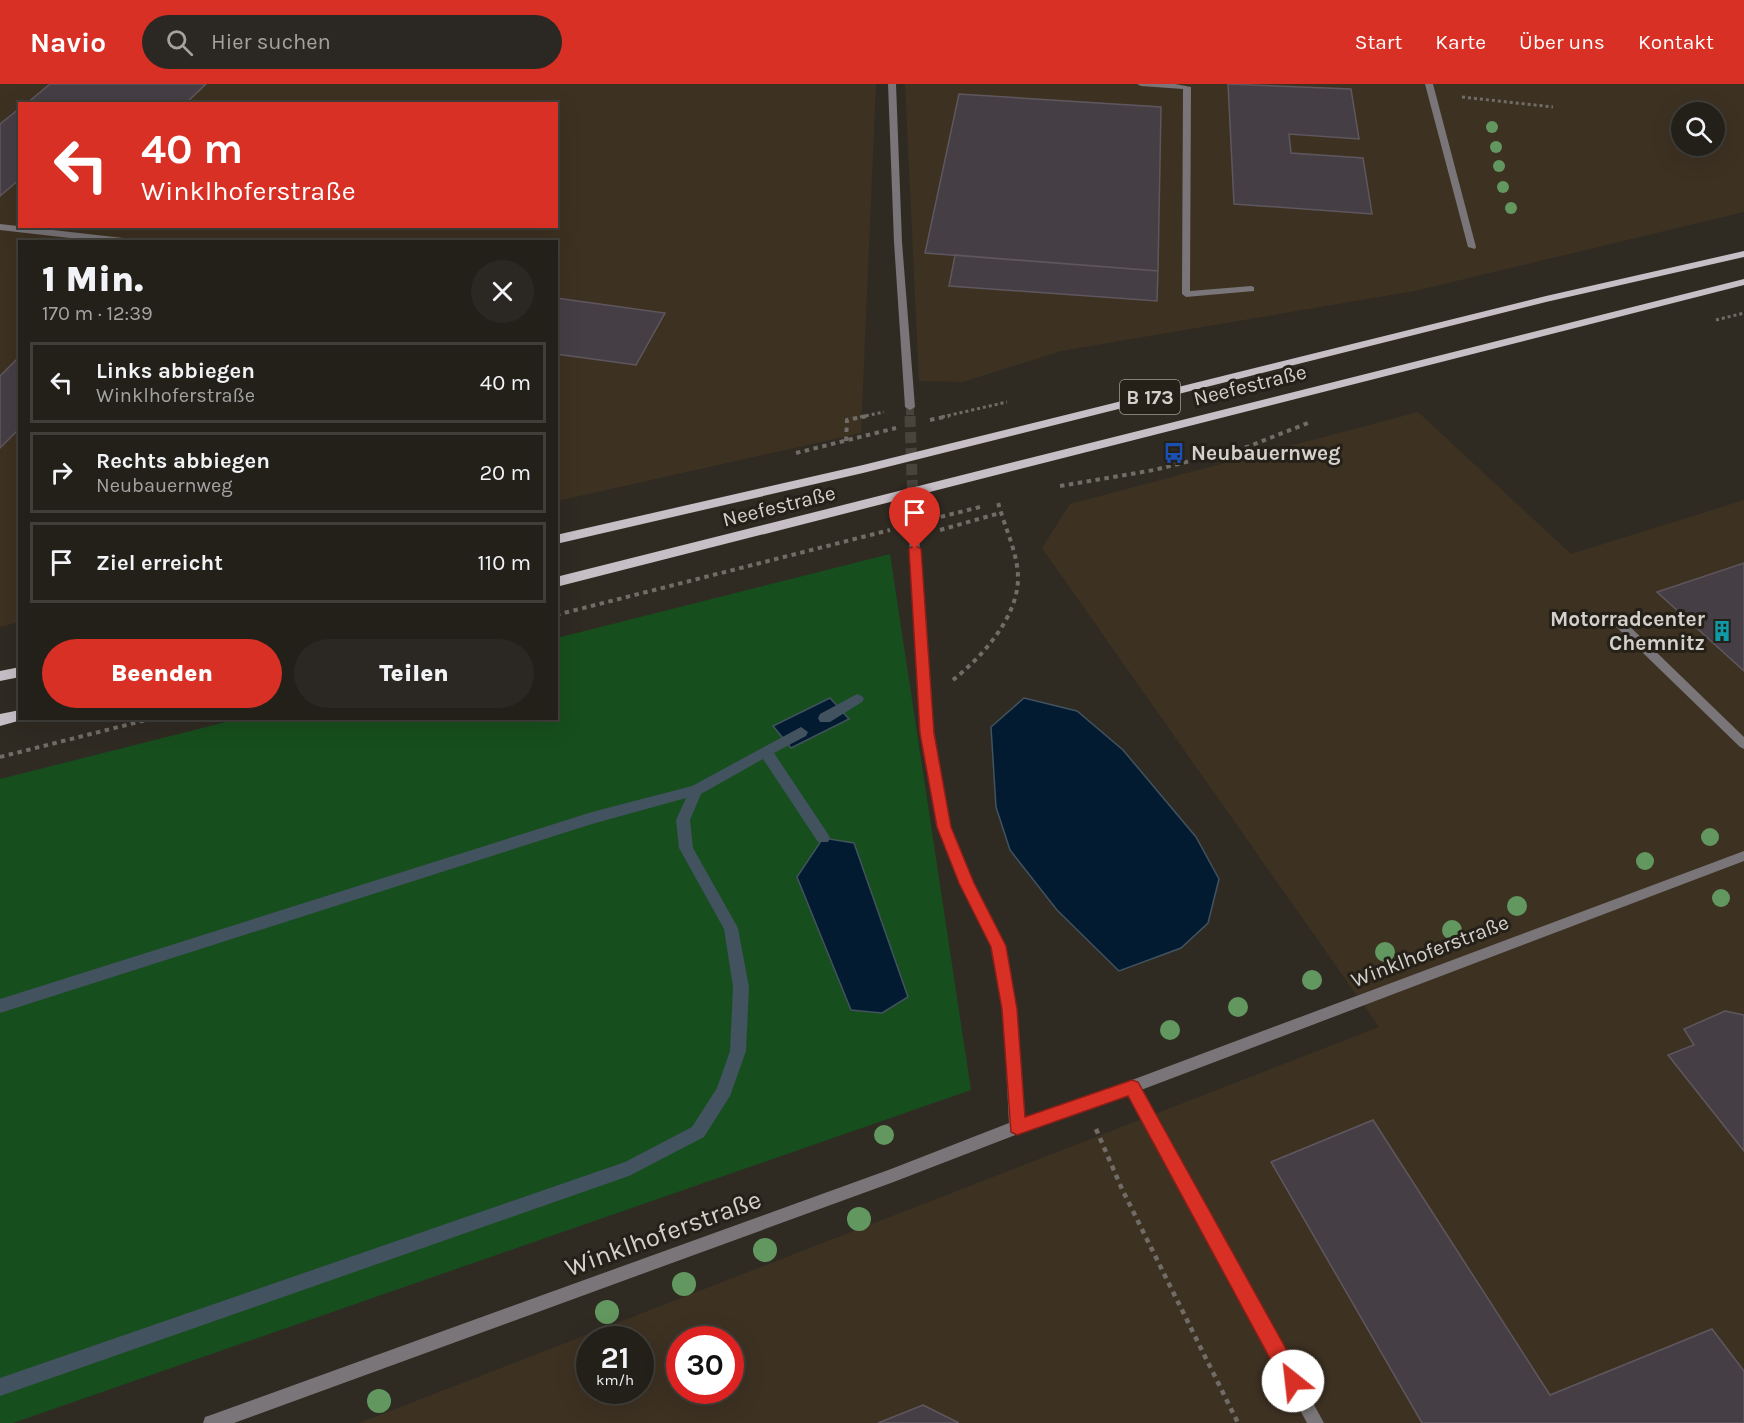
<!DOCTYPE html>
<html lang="de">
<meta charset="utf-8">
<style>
body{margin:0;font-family:Karla,sans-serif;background:#2b2823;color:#f1f3f6;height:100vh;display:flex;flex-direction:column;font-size:22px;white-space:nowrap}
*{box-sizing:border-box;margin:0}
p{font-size:20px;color:#a3a3a2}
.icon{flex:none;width:33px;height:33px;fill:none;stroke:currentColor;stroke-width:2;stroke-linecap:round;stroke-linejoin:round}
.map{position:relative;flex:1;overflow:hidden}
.side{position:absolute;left:18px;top:156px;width:540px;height:480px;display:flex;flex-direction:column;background:#23201a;border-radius:0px;box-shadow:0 6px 24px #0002,0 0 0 2px #403e39}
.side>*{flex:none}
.top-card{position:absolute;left:18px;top:18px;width:540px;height:126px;border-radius:0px;box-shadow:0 6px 24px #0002,0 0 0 2px #403e39;background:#d93025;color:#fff;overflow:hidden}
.fabs{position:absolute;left:1671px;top:18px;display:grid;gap:12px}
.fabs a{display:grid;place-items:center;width:54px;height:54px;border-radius:50%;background:#23201a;box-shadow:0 6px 24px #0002,0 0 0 2px #403e39;font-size:30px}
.speed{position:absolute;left:576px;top:1242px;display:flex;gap:12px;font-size:30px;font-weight:700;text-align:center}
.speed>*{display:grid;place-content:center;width:78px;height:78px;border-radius:50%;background:#23201a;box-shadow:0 6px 24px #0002,0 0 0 2px #403e39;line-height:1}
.speed small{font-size:15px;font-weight:400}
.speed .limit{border:9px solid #d22;background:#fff;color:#111}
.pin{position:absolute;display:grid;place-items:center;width:51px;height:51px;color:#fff;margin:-62px -26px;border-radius:50% 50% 50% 0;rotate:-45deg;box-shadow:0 0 6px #0007}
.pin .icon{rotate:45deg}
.me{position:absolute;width:66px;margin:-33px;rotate:331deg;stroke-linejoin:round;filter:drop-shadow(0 0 4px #0008)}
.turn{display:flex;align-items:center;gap:21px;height:126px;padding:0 24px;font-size:27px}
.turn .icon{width:78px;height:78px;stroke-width:2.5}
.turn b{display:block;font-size:42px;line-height:51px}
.round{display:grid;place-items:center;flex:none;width:63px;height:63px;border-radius:32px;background:#2b2823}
.summary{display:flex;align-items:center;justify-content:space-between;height:102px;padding:0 24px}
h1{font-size:36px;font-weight:800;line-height:45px}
.action{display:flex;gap:12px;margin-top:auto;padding:12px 24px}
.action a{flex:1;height:69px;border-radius:36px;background:#d93025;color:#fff;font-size:24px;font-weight:800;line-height:69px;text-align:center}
.action a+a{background:#2b2823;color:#f1f3f6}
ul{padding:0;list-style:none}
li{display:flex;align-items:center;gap:18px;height:81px;margin:0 12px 9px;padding:0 12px;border:3px solid #403e39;border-radius:0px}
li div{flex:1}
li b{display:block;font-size:22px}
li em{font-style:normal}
header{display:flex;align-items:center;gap:36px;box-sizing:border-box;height:84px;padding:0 30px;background:#d93025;color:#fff}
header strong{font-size:28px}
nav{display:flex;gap:33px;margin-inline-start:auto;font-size:21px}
.search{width:420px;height:54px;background:#2b2823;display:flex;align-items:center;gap:15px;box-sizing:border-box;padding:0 21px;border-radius:33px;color:#a3a3a2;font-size:22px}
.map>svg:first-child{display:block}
.industrial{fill:#3d3122;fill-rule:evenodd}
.green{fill:#174e1d}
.water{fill:#031b30;stroke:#42525f;stroke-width:1.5}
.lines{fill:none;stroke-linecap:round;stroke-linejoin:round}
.stream{fill:#42525f;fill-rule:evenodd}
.building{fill:#463e45;stroke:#5f575e;stroke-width:1.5}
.street-tunnel-far1{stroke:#48443c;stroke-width:8;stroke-dasharray:8 4.5;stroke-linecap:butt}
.street-tunnel{stroke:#48443c;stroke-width:11;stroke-dasharray:11 5;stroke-linecap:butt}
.path-far2{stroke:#716d66;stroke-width:3;stroke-dasharray:3 3;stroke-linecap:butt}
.path-far1{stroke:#716d66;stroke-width:4;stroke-dasharray:4.5 4.5;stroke-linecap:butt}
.path{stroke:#716d66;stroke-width:4.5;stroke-dasharray:5 5;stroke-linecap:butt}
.lane{fill:#797578;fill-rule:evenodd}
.street{fill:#797578;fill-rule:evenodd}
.primary{fill:#c7bfc6;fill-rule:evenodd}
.tree{fill:#62975f}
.route{fill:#d93025;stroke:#8d1f18;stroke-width:1.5}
.labels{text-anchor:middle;stroke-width:6;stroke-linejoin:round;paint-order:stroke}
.shield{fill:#252119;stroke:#a09c96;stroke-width:1.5}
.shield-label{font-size:20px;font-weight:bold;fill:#d4d1cc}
.street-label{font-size:21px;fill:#d4d1cc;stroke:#252119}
.poi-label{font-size:21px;font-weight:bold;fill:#d4d1cc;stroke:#252119;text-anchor:start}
.near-street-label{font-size:26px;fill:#d4d1cc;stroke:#252119}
</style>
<header>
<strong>Navio</strong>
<div class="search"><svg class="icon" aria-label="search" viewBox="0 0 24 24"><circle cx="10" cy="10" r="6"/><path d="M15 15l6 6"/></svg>Hier suchen</div>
<nav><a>Start</a><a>Karte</a><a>Über uns</a><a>Kontakt</a></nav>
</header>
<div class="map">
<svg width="1744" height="1339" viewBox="0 0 1744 1339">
<rect width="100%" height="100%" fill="#2f2b23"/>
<path class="industrial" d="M0 0H876L861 349 557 417 556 158H20L19 538 0 543ZM20 20H556V142H20Z
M905 0H1744V128L1415 207 1061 267 963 298 919 297ZM1682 28H1714V62H1682Z
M1418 328 1571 470 1744 416V1339H359L1379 943 1042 464 1070 420ZM590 1256H640V1306H590ZM680 1256H730V1306H680Z"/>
<path class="green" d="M890 470 971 1006 13 1339H0V695L238 635 556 634 557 554Z"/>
<path class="water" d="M830 614 849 635 791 664 773 642Z
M1024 614 1077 627 1123 666 1196 753 1219 795 1208 839 1181 864 1119 887 1057 826 1010 766 996 723 991 643Z
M823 754 854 759 908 913 882 929 851 926 797 793Z"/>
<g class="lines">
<path class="stream" d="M857 610 862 612 864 615 862 618 830 638H820L818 634 820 630Z
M801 643 808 648 806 652 774 669 828 750 830 754 828 758H818L763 675 701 710 690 736 693 764 738 844 749 903 746 967 730 1012 704 1053 629 1092 0 1312V1294L625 1078 692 1043 717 1004 730 967 733 903 724 845 679 764 676 736 686 714 592 740 0 929V915L592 728 692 702Z"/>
</g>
<path class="building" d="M50 0H206L185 20H26Z
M1228 0 1351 5 1359 55 1289 50 1291 69 1363 74 1372 130 1234 120Z
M959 10 1161 23 1158 187 925 169Z
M20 24V95L0 112V40Z
M955 171 1158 187 1157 217 949 202Z
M556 214 665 229 636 281 556 270Z
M20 272V344L0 364V292Z
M1744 479V587L1657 508Z
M1725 927 1744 931V1067L1668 971 1694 961 1684 945Z
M1373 1036 1550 1311 1712 1245 1744 1287V1339H1422L1271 1078Z
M923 1321 959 1339H878Z"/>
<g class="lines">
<path class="street-tunnel-far1" d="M910 323V333"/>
<path class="street-tunnel" d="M910 332 914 453"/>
<path class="path-far2" d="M1462 13 1553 23
M1716 236 1744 229
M860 333 884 328
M942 333 1007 318"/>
<path class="path-far1" d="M930 336 949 332
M846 357 847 336 867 332
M796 369 896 344
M1060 402 1154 386 1247 363 1308 339
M932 435 980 423
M940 446 1000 429
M556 531 890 446
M953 596C982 573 1018 533 1018 494 1018 469 1004 442 998 418
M0 673 154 634"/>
<path class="path" d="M1096 1045 1122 1105 1238 1339"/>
<path class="lane" d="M1137 0H1175L1191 3 1190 207 1251 202 1254 203V207L1186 213 1182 210 1183 5 1141 2Z
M1425 0H1433L1476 163 1475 165 1468 163Z
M0 140 132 155 136 158H105L0 146Z
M1615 531 1619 532 1744 653V665L1740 663 1611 538 1609 535Z"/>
<path class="street" d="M888 0H896L902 158 915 323 910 326 905 323 894 158Z
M914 449 919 453 933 649 950 743 973 799 1006 862 1017 925 1024 1034 1132 996 1744 767V777L1141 1006 1324 1339H1307L1129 1011 1018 1050 891 1099 234 1339H203L205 1333 211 1331 891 1085 1009 1039 1003 925 992 862 961 799 938 743 921 649 909 453Z"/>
<path class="primary" d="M1744 167V173L1546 218 863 389 556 460V451L863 381 1546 212Z
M1744 195V201L556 503V493Z
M20 583V593L0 597V587Z
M20 626V634L25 635 0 642V630Z"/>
</g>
<g class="tree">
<circle cx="1492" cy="43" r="6"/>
<circle cx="1496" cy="63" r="6"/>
<circle cx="1499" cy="82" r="6"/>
<circle cx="1503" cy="103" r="6"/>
<circle cx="1511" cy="124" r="6"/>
<circle cx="1710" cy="753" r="9"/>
<circle cx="1645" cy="777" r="9"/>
<circle cx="1721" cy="814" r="9"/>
<circle cx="1517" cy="822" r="10"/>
<circle cx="1452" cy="846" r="10"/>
<circle cx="1385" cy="868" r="10"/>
<circle cx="1312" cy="896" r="10"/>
<circle cx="1238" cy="923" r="10"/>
<circle cx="1170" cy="946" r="10"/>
<circle cx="884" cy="1051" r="10"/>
<circle cx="859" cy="1135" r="12"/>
<circle cx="765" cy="1166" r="12"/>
<circle cx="684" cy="1200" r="12"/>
<circle cx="607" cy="1228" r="12"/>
<circle cx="379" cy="1317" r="12"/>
</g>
<path class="route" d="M915 461 921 465 934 649 951 743 974 799 1006 862 1017 925 1025 1033 1132 996 1138 998 1300 1290 1302 1297 1300 1304 1293 1306 1286 1304 1128 1012 1017 1051 1011 1048 1002 925 991 863 959 799 937 743 920 649 909 465Z"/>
<defs>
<symbol id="bus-bare" viewBox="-9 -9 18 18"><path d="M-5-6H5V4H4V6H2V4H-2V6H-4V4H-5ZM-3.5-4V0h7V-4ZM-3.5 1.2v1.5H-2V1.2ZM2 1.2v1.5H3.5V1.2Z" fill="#1a4fb4" stroke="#252119" stroke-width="2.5" paint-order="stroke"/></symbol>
<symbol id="building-bare" viewBox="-9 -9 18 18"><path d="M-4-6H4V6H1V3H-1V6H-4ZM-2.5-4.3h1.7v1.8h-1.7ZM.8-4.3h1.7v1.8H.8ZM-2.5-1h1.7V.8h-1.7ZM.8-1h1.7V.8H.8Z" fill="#0f9aa8" stroke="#252119" stroke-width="2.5" paint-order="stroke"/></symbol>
</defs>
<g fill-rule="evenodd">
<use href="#bus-bare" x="1159" y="354" width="30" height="30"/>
<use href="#building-bare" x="1707" y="532" width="30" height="30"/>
</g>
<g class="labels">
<rect class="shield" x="1120" y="296" width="60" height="34" rx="4.5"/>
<g class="shield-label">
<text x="1150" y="320">B 173</text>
</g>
<g class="street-label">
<text transform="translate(1250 301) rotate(-14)" y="7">Neefestraße</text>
<text transform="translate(779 422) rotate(-14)" y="7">Neefestraße</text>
<text transform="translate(1430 867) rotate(-21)" y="7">Winklhoferstraße</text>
</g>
<g class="poi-label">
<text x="1191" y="376">Neubauernweg</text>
<text x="1705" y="542" text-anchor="end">Motorradcenter<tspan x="1705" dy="24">Chemnitz</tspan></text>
</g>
<g class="near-street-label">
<text transform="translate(663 1149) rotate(-20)" y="9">Winklhoferstraße</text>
</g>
</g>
</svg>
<div class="fabs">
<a><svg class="icon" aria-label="search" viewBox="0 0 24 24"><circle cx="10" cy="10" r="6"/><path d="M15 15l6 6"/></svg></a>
</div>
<div class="speed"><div>21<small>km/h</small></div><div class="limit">30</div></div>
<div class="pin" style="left:915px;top:465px;background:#d93025"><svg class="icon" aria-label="arrive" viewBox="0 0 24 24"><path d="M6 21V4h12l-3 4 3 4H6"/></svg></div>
<svg class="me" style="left:1293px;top:1297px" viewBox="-20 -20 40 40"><circle r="19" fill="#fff"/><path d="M0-13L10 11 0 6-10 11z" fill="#d93025"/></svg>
<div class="top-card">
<div class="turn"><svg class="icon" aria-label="left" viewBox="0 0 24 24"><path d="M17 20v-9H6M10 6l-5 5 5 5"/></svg><div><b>40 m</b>Winklhoferstraße</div></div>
</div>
<section class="side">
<div class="summary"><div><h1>1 Min.</h1><p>170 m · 12:39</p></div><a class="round"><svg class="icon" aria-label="close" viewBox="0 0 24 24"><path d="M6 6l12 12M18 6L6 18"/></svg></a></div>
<ul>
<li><svg class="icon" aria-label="left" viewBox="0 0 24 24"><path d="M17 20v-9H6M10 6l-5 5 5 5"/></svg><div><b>Links abbiegen</b><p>Winklhoferstraße</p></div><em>40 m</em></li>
<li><svg class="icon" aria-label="right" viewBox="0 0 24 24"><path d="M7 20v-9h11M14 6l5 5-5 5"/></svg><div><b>Rechts abbiegen</b><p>Neubauernweg</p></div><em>20 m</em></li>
<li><svg class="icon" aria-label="arrive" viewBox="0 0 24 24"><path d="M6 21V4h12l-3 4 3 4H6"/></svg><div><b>Ziel erreicht</b></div><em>110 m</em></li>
</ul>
<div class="action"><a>Beenden</a><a>Teilen</a></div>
</section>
</div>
